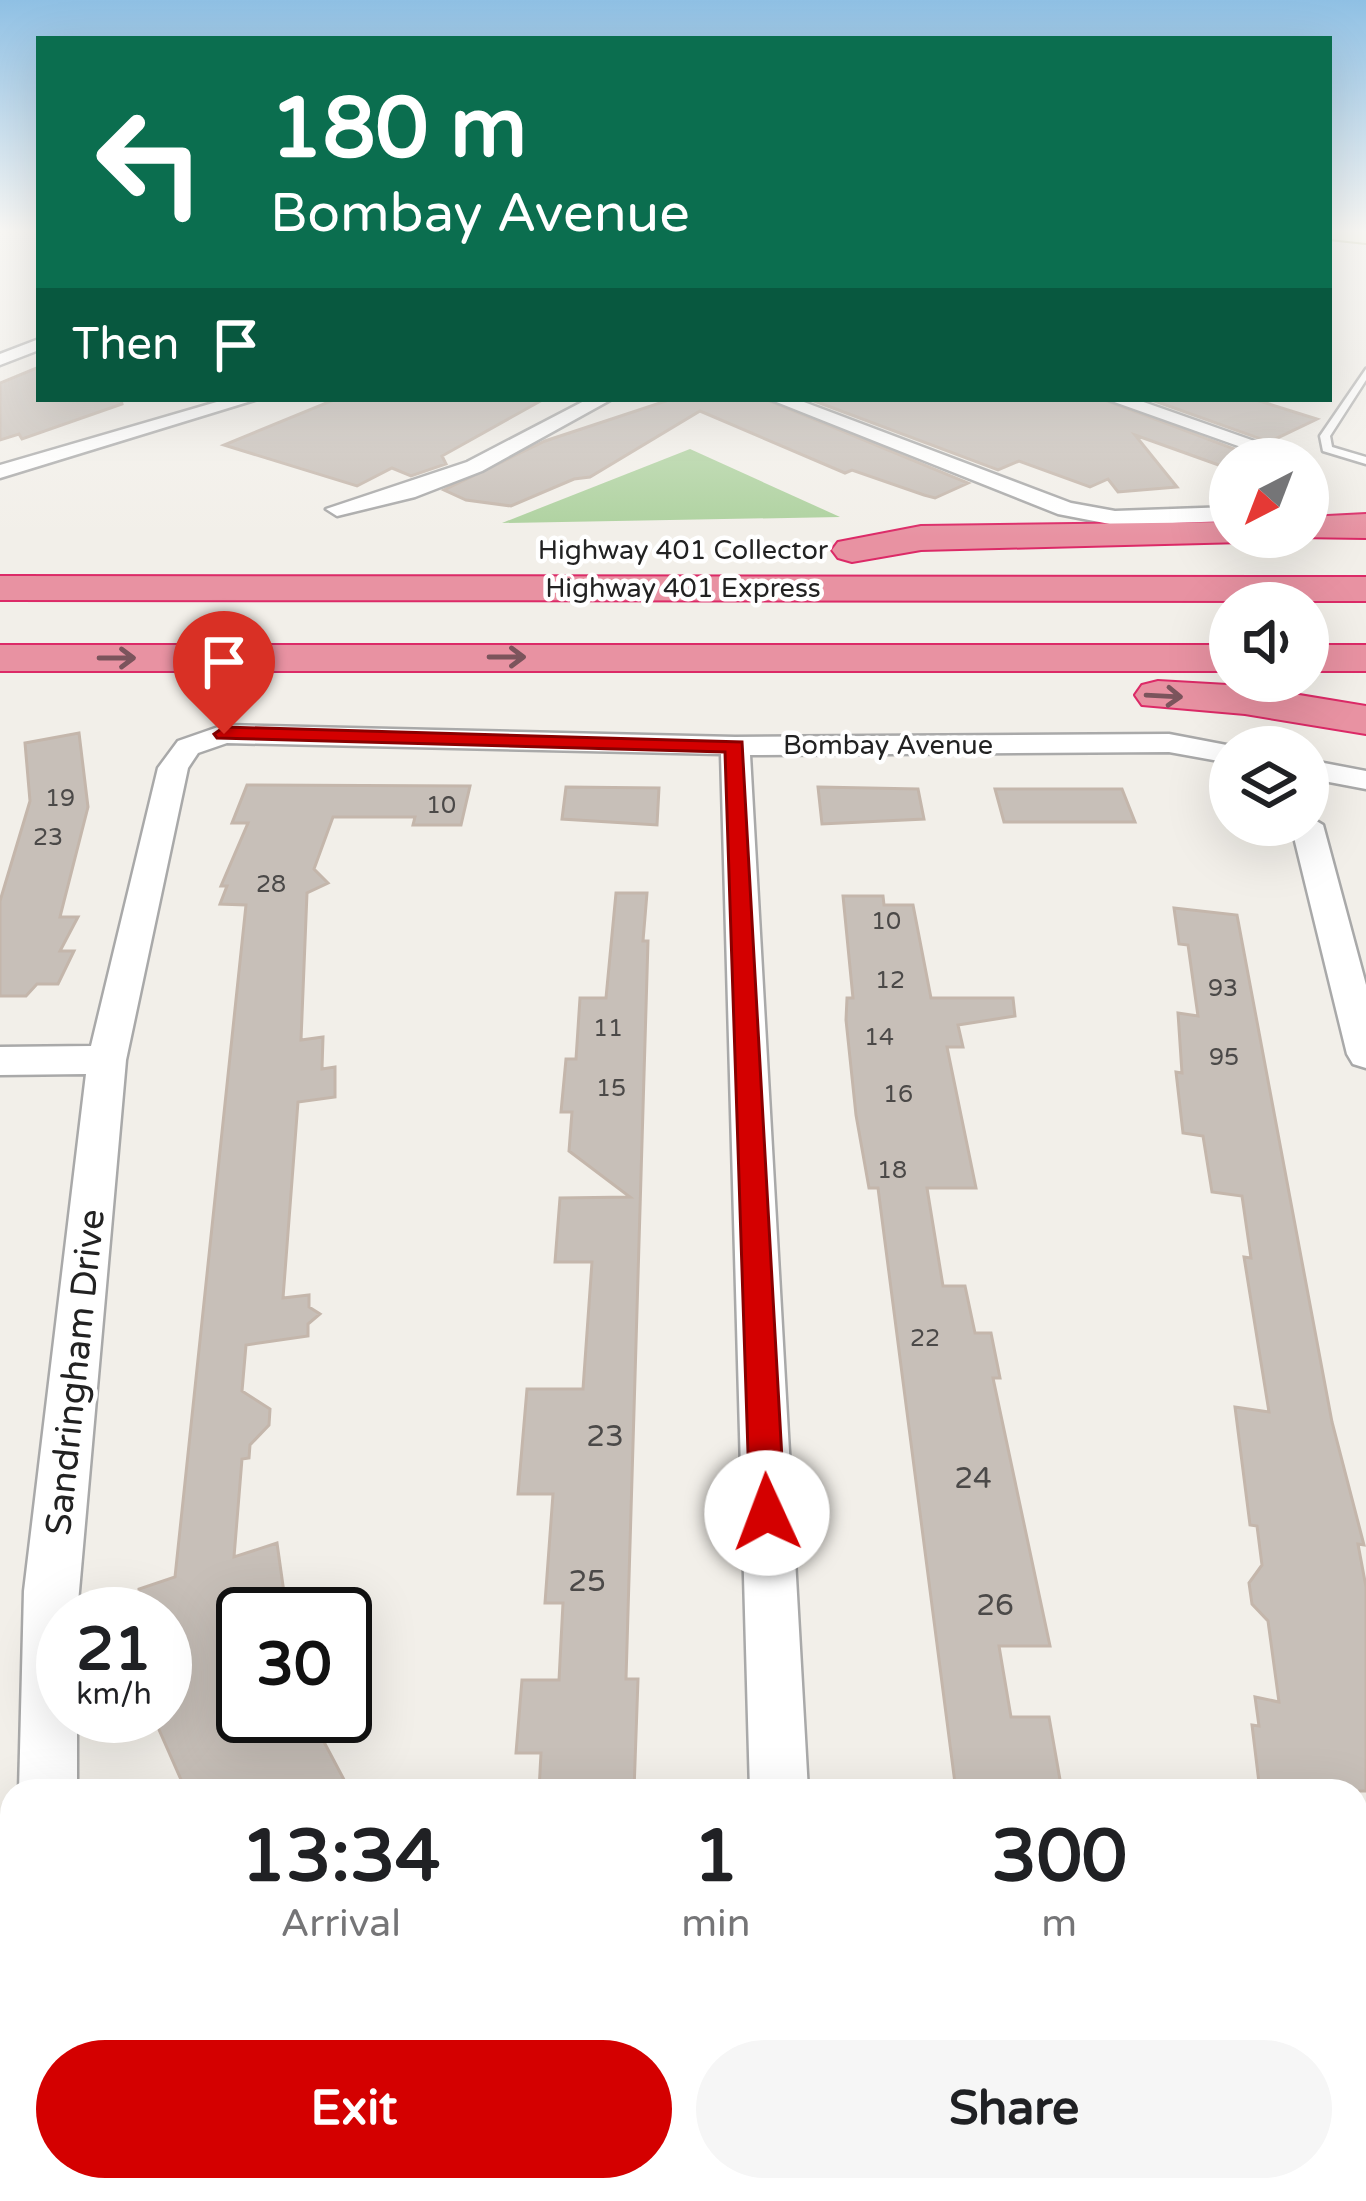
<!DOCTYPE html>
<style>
body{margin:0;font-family:"Varela Round",sans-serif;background:#f6f6f6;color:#202124;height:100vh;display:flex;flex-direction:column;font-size:45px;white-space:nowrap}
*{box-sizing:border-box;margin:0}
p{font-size:39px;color:#757577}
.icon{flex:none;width:66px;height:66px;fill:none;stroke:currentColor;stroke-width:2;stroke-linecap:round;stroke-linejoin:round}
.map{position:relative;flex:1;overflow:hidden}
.drawer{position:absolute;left:0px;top:1779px;width:1368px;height:423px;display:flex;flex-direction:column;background:#fff;border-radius:36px 36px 0 0;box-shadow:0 12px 48px #0002}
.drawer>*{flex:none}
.top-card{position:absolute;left:36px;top:36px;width:1296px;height:366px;border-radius:0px;box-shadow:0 12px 48px #0002;background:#0b6e4f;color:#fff;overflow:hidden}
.needle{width:78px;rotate:222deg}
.tools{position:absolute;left:1209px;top:438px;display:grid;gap:24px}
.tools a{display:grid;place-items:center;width:120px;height:120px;border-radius:50%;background:#fff;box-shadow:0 12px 48px #0002;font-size:60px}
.speed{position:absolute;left:36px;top:1587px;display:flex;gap:24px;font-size:60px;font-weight:700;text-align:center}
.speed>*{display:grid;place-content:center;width:156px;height:156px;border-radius:50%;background:#fff;box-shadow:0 12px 48px #0002;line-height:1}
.speed small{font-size:30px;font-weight:400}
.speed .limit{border:6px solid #111;border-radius:18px;background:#fff;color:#111}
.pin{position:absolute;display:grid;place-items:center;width:102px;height:102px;color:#fff;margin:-123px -51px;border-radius:50% 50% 50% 0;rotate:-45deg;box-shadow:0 0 12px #0007}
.pin .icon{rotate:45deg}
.me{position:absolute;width:132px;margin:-66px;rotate:358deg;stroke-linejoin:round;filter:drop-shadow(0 0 9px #0008)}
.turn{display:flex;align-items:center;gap:42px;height:252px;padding:0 36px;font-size:54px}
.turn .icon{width:156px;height:156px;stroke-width:2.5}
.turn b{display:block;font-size:84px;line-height:102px}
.then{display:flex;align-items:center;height:114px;padding:0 36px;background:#0003;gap:24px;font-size:45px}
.eta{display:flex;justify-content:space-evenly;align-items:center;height:204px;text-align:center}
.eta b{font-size:72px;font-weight:800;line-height:84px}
.cta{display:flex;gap:24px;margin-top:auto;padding:24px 36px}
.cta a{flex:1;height:138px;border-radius:72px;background:#d40000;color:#fff;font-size:48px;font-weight:800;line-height:138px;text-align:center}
.cta a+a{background:#f6f6f6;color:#202124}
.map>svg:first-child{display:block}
.forest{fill:#add19e}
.building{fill:#c7bfb8;stroke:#c4b6ab;stroke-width:3}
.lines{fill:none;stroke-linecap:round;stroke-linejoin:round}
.service-casing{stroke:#a9a9a9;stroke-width:5}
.minor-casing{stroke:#a9a9a9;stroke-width:5}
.secondary-casing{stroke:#707d05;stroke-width:4}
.motorway-casing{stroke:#dc2a67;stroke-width:4}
.service{fill:#fff;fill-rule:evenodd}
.minor{fill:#fff;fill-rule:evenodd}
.secondary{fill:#f7fabf;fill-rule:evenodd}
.motorway{fill:#e892a2;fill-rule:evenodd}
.oneway{stroke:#7b545c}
.route{fill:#d40000;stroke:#8a0000;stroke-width:3}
.labels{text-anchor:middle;stroke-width:9;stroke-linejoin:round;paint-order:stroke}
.number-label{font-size:24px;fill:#4b4948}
.far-street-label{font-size:27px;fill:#222;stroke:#fff}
.near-number-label{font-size:30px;fill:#4b4948}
.near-street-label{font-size:36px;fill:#222;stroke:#fff}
</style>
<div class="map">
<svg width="1366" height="2201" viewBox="0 0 1366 2201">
<rect width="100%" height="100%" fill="#f2efe9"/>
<path class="forest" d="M690 449 840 517 502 523Z"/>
<path class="building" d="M39 367V399H121L122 404 22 439 19 434 0 440V383Z
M336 399H544L442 456 446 464 411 476 392 468 357 486 224 445Z
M672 399H765L968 483 935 498 924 495 852 470 845 473 700 411 590 477 574 479 511 506 466 500 444 490 545 441Z
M809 399H1102L1245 453 1230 459V469L1135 435 1177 487 1118 492 1108 479 1090 487 1019 461 998 470Z
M1149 399H1253L1317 419 1269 442Z
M79 733 88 807 60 917H78L60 951H74L58 984H37L26 996H0V901L30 801 25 743Z
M247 785 470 786 461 825H413L415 817H333L314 869 328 883 307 893 301 1040 323 1037 322 1069 335 1067V1097L298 1102 283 1298 309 1295V1307L320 1314 308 1324V1336L246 1345 242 1391 270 1409 269 1425 250 1445 249 1458 242 1459 234 1557 277 1543 287 1614H243V1716H317L328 1738 324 1742 350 1791H186L153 1716H165V1614H140L139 1589 175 1577 246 905 220 904 227 886H221L248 823H232Z
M566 787 659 788 657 825 562 819Z
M818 787 918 789 924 819 822 824Z
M995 789H1122L1135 822H1004Z
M616 893H647L643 941H648L626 1679H638L634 1791H539L541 1753H516L522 1680H559L563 1603H545L553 1494H518L527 1389H583L592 1262H555L560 1198 630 1197 569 1151 572 1112H561L566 1059H576L580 998H606Z
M843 896H883L884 905H913L931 998H1013L1015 1016 958 1025 963 1047H947L976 1188H927L943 1286H965L975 1333H991L1000 1378H993L1050 1646H999L1011 1717H1049L1062 1791H956L878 1188H869L856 1115 846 1020 847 998H853Z
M1174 908 1237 915 1332 1422 1364 1545 1358 1544 1366 1587V1791H1260L1252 1725 1259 1726 1255 1697 1279 1702 1268 1621 1252 1604 1249 1583 1262 1565 1257 1526 1250 1525 1235 1407 1269 1412 1244 1257 1251 1258 1242 1196 1212 1192 1203 1136 1183 1133 1176 1072 1182 1073 1178 1013 1198 1016 1188 945 1179 944Z"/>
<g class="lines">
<defs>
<path id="service" d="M1366 369V380L1330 436 1332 447 1366 457V464L1323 451 1320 436Z"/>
<path id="minor" d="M39 339V350L0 365V354Z
M227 399H258L0 478V465Z
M588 399H612L482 471 415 497 337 516 326 509 467 462Z
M769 399H796L1071 503 1115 511 1230 507V521L1115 525 1058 514Z
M1106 399H1135L1305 459H1275Z
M224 725 735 737 1169 734 1237 747H1230V763L1169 752 750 755 808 1791H750L721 754 227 743 198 753 188 768 126 1060 77 1614H63V1716H77V1791H19L24 1591 86 1074 0 1075V1047L91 1046 158 768 178 741Z
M1308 760 1366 771V789L1308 778Z
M1308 816 1323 825 1366 985V1068L1353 1064 1347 1054 1291 825H1308Z
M191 2190H266L270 2201H196Z
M762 2190H832V2201H762Z"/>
<path id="secondary" d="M1329 229 1366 231V243L1329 239Z"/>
<path id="motorway" d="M1366 514V538L1294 537H1308V517Z
M1230 522V537H1247L1244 542 921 550 852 562 838 558 832 550 838 542 921 526Z
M0 576 1366 577V601L0 600Z
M0 645H1230V671H0Z
M1308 645H1366V671H1308Z
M1158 681 1245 686 1366 706V734L1245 714 1142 705 1135 695 1142 685Z"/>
</defs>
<use href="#service" class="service-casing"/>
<use href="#minor" class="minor-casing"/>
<use href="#secondary" class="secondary-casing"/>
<use href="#motorway" class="motorway-casing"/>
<use href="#service" class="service"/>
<use href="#minor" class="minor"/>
<use href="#secondary" class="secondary"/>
<use href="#motorway" class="motorway"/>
</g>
<defs><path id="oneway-shaft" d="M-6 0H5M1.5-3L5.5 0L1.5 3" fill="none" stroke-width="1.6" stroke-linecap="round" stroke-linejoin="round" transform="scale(3)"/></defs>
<g class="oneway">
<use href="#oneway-shaft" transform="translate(507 657)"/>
<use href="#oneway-shaft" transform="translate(117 658)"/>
<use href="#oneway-shaft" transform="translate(1164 696) rotate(3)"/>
</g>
<linearGradient id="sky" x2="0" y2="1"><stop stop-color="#8fc0e4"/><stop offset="0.43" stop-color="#f9f8f5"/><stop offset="1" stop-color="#f9f8f5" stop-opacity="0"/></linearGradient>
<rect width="1366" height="537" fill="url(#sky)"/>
<path class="route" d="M224 727 742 742 785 1513 780 1525 767 1530 755 1525 750 1513 725 752 217 738 214 734Z"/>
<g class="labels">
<g class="number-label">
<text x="60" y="806">19</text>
<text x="441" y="813">10</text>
<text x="48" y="845">23</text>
<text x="271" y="892">28</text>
<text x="886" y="929">10</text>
<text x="890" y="988">12</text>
<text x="1223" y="996">93</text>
<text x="608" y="1036">11</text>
<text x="879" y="1045">14</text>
<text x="1224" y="1065">95</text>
<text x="611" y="1096">15</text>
<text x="898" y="1102">16</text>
<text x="892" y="1178">18</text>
<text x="925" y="1346">22</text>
</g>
<g class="far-street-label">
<text x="683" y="559">Highway 401 Collector</text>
<text x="683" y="597">Highway 401 Express</text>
<text x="888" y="754">Bombay Avenue</text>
</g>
<g class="near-number-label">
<text x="605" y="1446">23</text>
<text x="973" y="1488">24</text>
<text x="587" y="1591">25</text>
<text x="995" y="1615">26</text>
</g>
<g class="near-street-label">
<text transform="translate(74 1372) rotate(-84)" y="13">Sandringham Drive</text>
</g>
</g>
</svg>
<div class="tools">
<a><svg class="needle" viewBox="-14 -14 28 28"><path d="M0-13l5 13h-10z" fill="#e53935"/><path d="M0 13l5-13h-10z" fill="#757577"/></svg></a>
<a><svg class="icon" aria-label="sound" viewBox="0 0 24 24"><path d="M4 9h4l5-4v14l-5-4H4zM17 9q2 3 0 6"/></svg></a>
<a><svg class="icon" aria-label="layers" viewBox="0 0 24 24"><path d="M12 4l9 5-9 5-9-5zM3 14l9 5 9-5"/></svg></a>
</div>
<div class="speed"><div>21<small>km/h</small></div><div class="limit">30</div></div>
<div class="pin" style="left:224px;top:734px;background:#d93025"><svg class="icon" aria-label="arrive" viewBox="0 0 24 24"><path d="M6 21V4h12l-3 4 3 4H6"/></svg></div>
<svg class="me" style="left:767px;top:1513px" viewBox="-20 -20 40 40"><circle r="19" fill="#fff"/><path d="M0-13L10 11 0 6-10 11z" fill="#d40000"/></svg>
<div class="top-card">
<div class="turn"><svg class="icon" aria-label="left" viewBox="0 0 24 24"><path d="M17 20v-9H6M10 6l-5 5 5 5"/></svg><div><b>180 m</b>Bombay Avenue</div></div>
<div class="then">Then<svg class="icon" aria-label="arrive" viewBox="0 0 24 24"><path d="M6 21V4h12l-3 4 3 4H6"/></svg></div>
</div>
<section class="drawer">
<div class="eta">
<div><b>13:34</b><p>Arrival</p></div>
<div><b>1</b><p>min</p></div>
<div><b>300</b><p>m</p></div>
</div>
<div class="cta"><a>Exit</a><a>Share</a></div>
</section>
</div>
